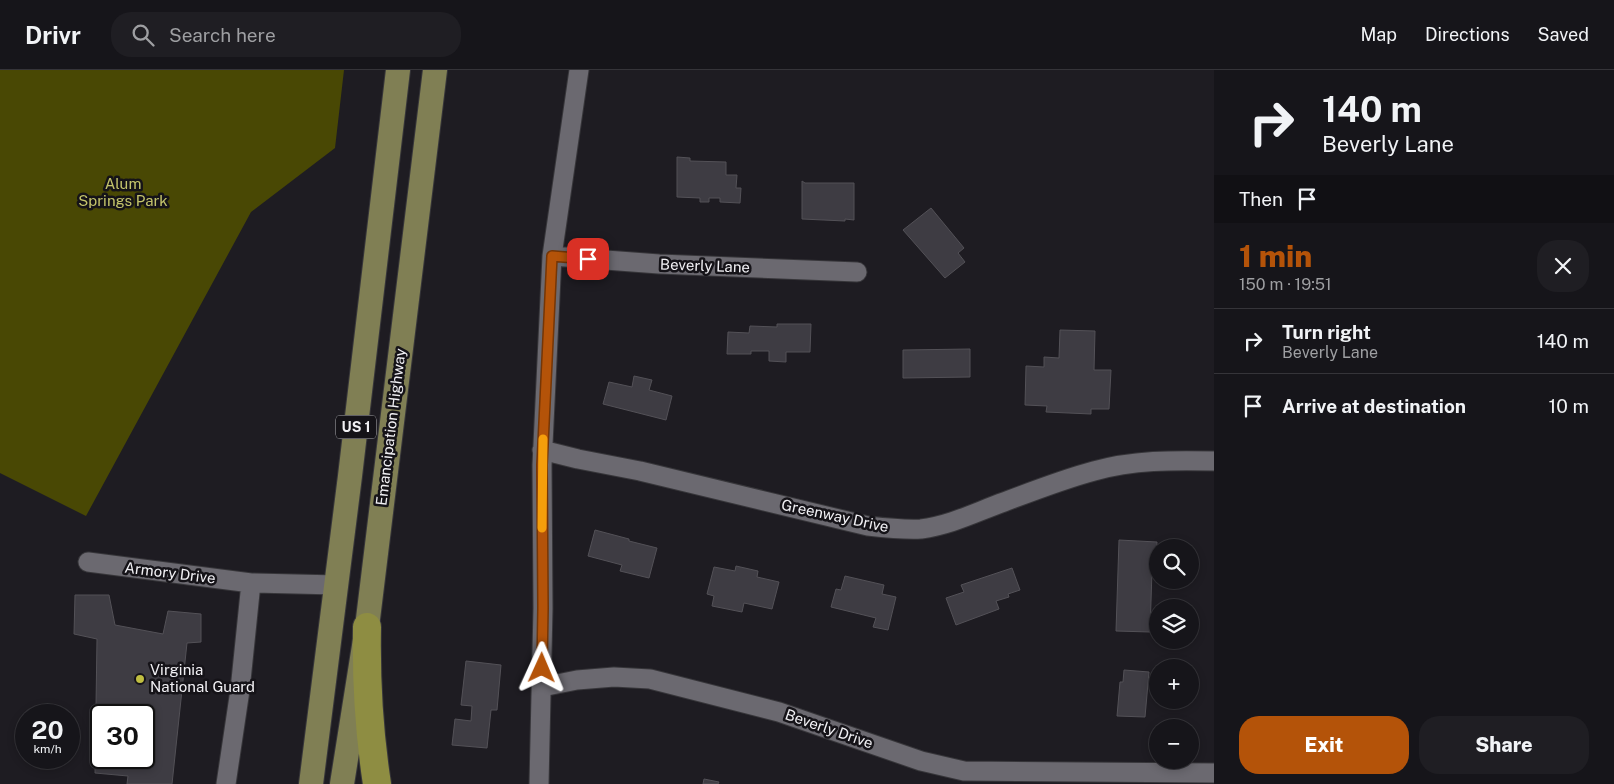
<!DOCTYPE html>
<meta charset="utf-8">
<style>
body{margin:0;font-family:"Public Sans",sans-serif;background:#1f1e23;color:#f1f3f6;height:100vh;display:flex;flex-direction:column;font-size:19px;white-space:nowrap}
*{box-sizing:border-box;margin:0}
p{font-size:16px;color:#9e9fa2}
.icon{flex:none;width:28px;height:28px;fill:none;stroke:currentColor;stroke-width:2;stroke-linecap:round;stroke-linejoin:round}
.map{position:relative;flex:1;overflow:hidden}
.details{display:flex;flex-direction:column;background:#16151a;width:400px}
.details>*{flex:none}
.banner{background:#16151a;color:#f1f3f6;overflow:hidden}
.controls{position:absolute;left:1149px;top:469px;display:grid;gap:10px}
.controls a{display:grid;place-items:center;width:50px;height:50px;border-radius:50%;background:#16151a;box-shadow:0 2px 8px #0003,0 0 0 1px #353439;font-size:25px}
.speed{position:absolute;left:15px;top:634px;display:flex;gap:10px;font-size:25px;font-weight:700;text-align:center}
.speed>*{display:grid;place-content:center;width:65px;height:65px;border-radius:50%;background:#16151a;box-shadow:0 2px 8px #0003,0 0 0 1px #353439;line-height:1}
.speed small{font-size:12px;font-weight:400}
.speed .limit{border:2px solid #111;border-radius:8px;background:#fff;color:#111}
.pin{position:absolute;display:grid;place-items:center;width:42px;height:42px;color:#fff;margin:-21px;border-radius:10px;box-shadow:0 2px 8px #0006}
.me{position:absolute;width:55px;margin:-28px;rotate:1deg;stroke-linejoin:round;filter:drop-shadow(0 0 4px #0008)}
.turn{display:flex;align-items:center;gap:18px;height:105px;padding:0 25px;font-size:22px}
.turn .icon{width:65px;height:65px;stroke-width:2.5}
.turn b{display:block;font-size:35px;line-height:42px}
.then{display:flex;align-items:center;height:48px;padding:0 25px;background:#0003;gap:10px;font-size:19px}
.round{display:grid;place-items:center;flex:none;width:52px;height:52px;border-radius:20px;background:#1f1e23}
.summary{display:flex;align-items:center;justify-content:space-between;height:85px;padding:0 25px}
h1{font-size:30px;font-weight:800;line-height:38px;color:#b45309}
.cta{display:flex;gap:10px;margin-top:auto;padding:10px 25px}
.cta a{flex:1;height:58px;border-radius:20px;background:#b45309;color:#fff;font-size:20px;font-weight:800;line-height:58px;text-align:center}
.cta a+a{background:#1f1e23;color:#f1f3f6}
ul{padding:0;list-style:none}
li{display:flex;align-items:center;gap:15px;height:65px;padding:0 25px;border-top:1px solid #353439}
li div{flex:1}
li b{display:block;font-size:19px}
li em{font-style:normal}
header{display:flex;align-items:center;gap:30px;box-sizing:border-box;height:70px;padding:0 25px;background:#16151a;border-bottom:1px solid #353439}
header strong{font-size:24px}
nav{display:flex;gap:28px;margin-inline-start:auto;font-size:18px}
.search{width:350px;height:45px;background:#1f1e23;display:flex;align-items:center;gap:12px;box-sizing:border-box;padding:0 18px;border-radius:20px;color:#9e9fa2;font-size:19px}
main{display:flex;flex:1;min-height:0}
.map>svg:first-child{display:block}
.forest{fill:#494804}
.building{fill:#3e3c43;stroke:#535157;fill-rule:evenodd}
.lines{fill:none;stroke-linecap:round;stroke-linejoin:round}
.minor-casing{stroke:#37363a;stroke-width:21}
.major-casing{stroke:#37363a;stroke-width:26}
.highway-casing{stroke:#37363a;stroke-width:30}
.minor{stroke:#6b6970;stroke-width:19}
.major{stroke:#807f54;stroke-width:24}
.highway{stroke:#8e8d42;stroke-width:28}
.route-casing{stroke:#753606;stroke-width:12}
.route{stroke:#b45309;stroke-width:9}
.slow{stroke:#f59e0b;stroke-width:9}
.poi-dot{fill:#c0be41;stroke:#151318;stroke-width:2}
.labels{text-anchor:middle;stroke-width:5;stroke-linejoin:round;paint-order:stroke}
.shield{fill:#151318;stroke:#afaeb2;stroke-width:1}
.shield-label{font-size:14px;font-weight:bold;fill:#f1f0f4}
.park-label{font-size:15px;fill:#c4c46b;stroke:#151318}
.street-label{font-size:15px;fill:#f1f0f4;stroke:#151318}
.poi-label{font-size:15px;fill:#f1f0f4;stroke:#151318;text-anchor:start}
</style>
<header>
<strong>Drivr</strong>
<div class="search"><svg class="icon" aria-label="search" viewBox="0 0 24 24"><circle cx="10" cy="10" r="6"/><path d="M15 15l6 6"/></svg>Search here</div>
<nav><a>Map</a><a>Directions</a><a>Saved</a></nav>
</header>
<main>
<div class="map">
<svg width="1214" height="714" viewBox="0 0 1214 714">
<rect width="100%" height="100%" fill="#1e1c22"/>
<path class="forest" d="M0 0H344L335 78 251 142 86 446 0 403Z"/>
<path class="building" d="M677 87 690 88V91L726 92V105H737L736 118H741L740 133 720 132V128H709V132H700V128L677 127Z
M802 111 805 113H854V150L845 149V151L802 149Z
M931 138 964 178 958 183 965 192 945 208 903 160Z
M777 254H811L810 282H786V292L769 291V281H751V284H727L728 262 749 263 750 256 777 257Z
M1060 260 1095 261 1094 300H1111L1109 339H1091V344L1046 342 1047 336 1025 335 1026 296 1044 297V287L1059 288Z
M970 279V307L903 308V280Z
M634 306 652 310 649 320 672 326 666 350 603 334 609 312 632 317Z
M595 460 629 469V471L657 478 649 508 620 501 622 495 588 486Z
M1119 470 1157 472 1156 500H1152L1150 562 1116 561Z
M736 496 758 501 757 507 779 512 772 539 744 533 742 542 712 536 714 526 707 524 714 497 735 501Z
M1012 498 1020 520 1008 524 1009 527 996 531 999 539 956 555 946 528 964 522 961 515Z
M845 506 884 515 882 524 896 527 888 560 873 557 876 548 831 537 836 519 841 520Z
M75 525H109L115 555 163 564 168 541 201 544V572L187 573 172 714H127L128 706 95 703 97 569 74 564ZM101 645H144V688H101Z
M466 591 501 595 497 640H491L487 678 452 675 455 649 471 651 472 636 461 635Z
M1124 600 1149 602 1145 647 1117 646 1120 612H1123Z
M704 709 719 712 718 714H703Z"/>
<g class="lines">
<defs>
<path id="minor" d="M552 186 659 194 857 202
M542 380 578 389 640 401 868 456C886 458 904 460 921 459 951 455 976 442 1004 432 1033 421 1064 409 1094 401 1133 390 1173 390 1214 391
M88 492 251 513 337 515
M542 617 577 610 614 607 650 609 779 642 921 691 964 701 1214 703
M226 714 240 620 251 513
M539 714 543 538 542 395 552 186 579 0"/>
<path id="major" d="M311 714 350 406 398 0
M342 714 367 557 435 0"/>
<path id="highway" d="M367 557C366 610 369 662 377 714"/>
</defs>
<use href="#minor" class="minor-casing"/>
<use href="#major" class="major-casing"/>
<use href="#highway" class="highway-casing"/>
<use href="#minor" class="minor"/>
<use href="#major" class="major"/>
<use href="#highway" class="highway"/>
</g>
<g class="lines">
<defs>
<path id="route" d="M542 598 543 538 542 395 552 186 588 189"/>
</defs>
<use href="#route" class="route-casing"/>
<use href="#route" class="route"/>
<path class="slow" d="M542 458 543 369"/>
</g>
<circle class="poi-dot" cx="140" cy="609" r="5"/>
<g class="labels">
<rect class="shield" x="336" y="345.5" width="40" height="23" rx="4"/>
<g class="shield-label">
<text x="356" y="362">US 1</text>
</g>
<g class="park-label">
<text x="123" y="119">Alum<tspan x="123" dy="17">Springs Park</tspan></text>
</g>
<g class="street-label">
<text transform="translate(705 196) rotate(2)" y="5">Beverly Lane</text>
<text transform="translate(391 357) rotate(-83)" y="5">Emancipation Highway</text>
<text transform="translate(835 446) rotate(12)" y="5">Greenway Drive</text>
<text transform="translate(170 503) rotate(7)" y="5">Armory Drive</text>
<text transform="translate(829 659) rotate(19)" y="5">Beverly Drive</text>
</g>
<g class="poi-label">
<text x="150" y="605">Virginia<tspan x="150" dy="17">National Guard</tspan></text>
</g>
</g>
</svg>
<div class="controls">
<a><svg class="icon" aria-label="search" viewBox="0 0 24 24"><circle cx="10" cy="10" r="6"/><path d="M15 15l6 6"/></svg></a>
<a><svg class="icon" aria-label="layers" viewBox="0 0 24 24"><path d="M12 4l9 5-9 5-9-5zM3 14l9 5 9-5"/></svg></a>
<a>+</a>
<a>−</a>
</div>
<div class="speed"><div>20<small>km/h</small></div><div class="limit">30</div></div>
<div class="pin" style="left:588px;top:189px;background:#d93025"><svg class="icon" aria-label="arrive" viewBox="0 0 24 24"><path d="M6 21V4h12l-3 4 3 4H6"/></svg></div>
<svg class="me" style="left:542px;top:598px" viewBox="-20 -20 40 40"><path d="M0-17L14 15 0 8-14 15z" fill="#b45309" stroke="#fff" stroke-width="4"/></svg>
</div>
<section class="details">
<div class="banner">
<div class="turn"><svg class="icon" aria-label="right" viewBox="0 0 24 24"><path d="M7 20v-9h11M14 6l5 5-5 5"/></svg><div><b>140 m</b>Beverly Lane</div></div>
<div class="then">Then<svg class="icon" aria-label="arrive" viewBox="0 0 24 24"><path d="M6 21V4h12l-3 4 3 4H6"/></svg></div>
</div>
<div class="summary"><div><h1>1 min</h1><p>150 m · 19:51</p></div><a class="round"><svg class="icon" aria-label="close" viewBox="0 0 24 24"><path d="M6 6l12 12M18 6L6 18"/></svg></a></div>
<ul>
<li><svg class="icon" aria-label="right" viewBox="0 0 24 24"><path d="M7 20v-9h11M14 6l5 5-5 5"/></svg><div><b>Turn right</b><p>Beverly Lane</p></div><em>140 m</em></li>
<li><svg class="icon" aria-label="arrive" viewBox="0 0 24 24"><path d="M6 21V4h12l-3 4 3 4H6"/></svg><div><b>Arrive at destination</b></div><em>10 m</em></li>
</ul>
<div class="cta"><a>Exit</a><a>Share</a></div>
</section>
</main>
